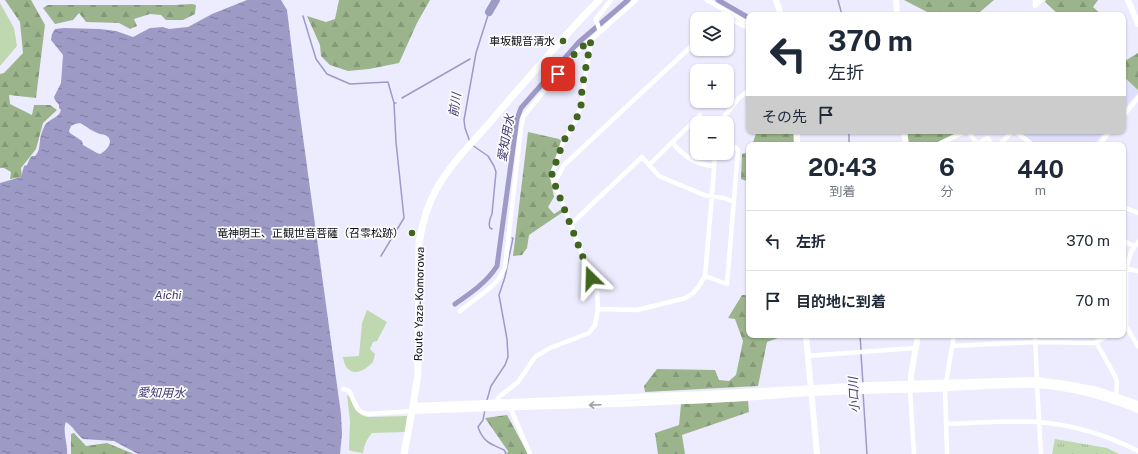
<!DOCTYPE html>
<html lang="ja">
<meta charset="utf-8">
<style>
body{margin:0;font-family:"Public Sans","Noto Sans JP",sans-serif;background:#f2f2f3;color:#1f2937;height:100vh;display:flex;flex-direction:column;font-size:15px;white-space:nowrap}
*{box-sizing:border-box;margin:0}
p{font-size:13px;color:#747a83}
.icon{flex:none;width:22px;height:22px;fill:none;stroke:currentColor;stroke-width:2;stroke-linecap:round;stroke-linejoin:round}
.map{position:relative;flex:1;overflow:hidden}
.details{position:absolute;left:746px;top:142px;width:380px;height:196px;display:flex;flex-direction:column;background:#fff;border-radius:8px;box-shadow:0 1px 3px #0004}
.details>*{flex:none}
.guide{position:absolute;left:746px;top:12px;width:380px;height:122px;border-radius:8px;box-shadow:0 1px 3px #0004;background:#fff;color:#1f2937;overflow:hidden}
.buttons{position:absolute;left:690px;top:12px;display:grid;gap:8px}
.buttons a{display:grid;place-items:center;width:44px;height:44px;border-radius:8px;background:#fff;box-shadow:0 1px 3px #0004;font-size:20px}
.pin{position:absolute;display:grid;place-items:center;width:34px;height:34px;color:#fff;margin:-17px;border-radius:8px;box-shadow:0 2px 6px #0006}
.me{position:absolute;width:44px;margin:-22px;rotate:338deg;stroke-linejoin:round;filter:drop-shadow(0 0 3px #0008)}
.turn{display:flex;align-items:center;gap:14px;height:84px;padding:0 16px;font-size:18px}
.turn .icon{width:52px;height:52px;stroke-width:2.5}
.turn b{display:block;font-size:28px;line-height:34px}
.then{display:flex;align-items:center;height:38px;padding:0 16px;background:#0003;gap:8px;font-size:15px}
.eta{display:flex;justify-content:space-evenly;align-items:center;height:68px;text-align:center}
.eta b{font-size:24px;font-weight:700;line-height:28px}
ul{padding:0;list-style:none}
li{display:flex;align-items:center;gap:12px;height:60px;padding:0 16px;border-top:1px solid #e0e1e3}
li div{flex:1}
li b{display:block;font-size:15px}
li em{font-style:normal}
.map>svg:first-child{display:block}
.built{fill:#dfdefc}
.grass{fill:#bfd8af}
.forest{fill:url(#forest-firs)}
.park{fill:url(#park-tufts)}
.water{fill:url(#water-ripples);fill-rule:evenodd}
.lines{fill:none;stroke-linecap:round;stroke-linejoin:round}
.stream{stroke:#9d9ac6;stroke-width:1.5}
.canal{stroke:#9d9ac6;stroke-width:5}
.river{stroke:#9d9ac6;stroke-width:8}
.minor{stroke:#fff;stroke-width:4.5}
.tertiary{stroke:#fff;stroke-width:6}
.secondary{stroke:#fff;stroke-width:7}
.oneway{stroke:#9e9da1}
.route{stroke:#40651e;stroke-width:7;stroke-dasharray:0 12.6}
.poi-dot{fill:#40651e;stroke:#fbfbfb;stroke-width:1.5}
.labels{text-anchor:middle;stroke-width:3.5;stroke-linejoin:round;paint-order:stroke}
.poi-label{font-size:11px;fill:#0c0b15;stroke:#fbfbfb;text-anchor:end}
.street-label{font-size:11px;fill:#0c0b15;stroke:#fbfbfb}
.water-label{font-size:12px;font-style:italic;fill:#40376f;stroke:#fbfbfb}
</style>
<div class="map">
<svg width="1138" height="454" viewBox="0 0 1138 454">
<defs>
<pattern id="forest-firs" width="22" height="20" patternUnits="userSpaceOnUse"><rect width="22" height="20" fill="#9bb48b"/><path d="M5 1l3.5 6h-7zM16 11l3.5 6h-7z" fill="#849977"/></pattern>
<pattern id="park-tufts" width="24" height="20" patternUnits="userSpaceOnUse"><rect width="24" height="20" fill="#bfd8af"/><path d="M3 7l-1-3M5 7V3M7 7l1-3M15 17l-1-3M17 17v-4M19 17l1-3" fill="none" stroke="#a3b896"/></pattern>
<pattern id="water-ripples" width="26" height="14" patternUnits="userSpaceOnUse"><rect width="26" height="14" fill="#9d9ac6"/><path d="M2 4q2-2 4 0t4 0M15 11q2-2 4 0t4 0" fill="none" stroke="#7e7ca0"/></pattern>
</defs>
<rect width="100%" height="100%" fill="#edecff"/>
<path class="built" d="M1123 76 1138 89V92L1123 110Z
M1016 131H1105L1093 145H1035Z"/>
<path class="grass" d="M0 3 14 28 17 46 0 66Z
M367 310 387 322 377 341 373 342 370 349 375 354 373 362C362 374 346 378 343 357L359 356 362 323Z
M347 395 350 397C354 407 357 415 368 417L407 416 405 432 372 433C367 439 364 445 363 453L351 451 349 450 350 421Z"/>
<path class="forest" d="M5 0H31L45 25 36 98 9 95 10 104 32 115 34 105H50L57 110 43 123 36 149 21 168 22 177 10 179 11 172 4 168H0V74L4 73 23 53 20 22Z
M339 0H430L417 23 399 63 369 69 348 71 330 65 321 56 320 45 307 16 326 22 335 19Z
M904 0H994L980 12 982 15H933Z
M1046 0H1098L1093 7 1102 15H1059L1045 2Z
M192 4 196 5 195 14 183 20H166L161 15 150 14 134 19 137 26 130 29 119 23 86 22 79 13 73 20 55 24 43 8 48 5H174Z
M1138 53V90L1123 76V62Z
M757 131H793L794 145H752Z
M907 131H960L938 142 934 145H909Z
M528 132 559 139 561 141 550 177 554 197 548 207 554 214 562 209 563 212 529 235 527 248 522 255 513 256Z
M749 152V182L741 179 742 154Z
M742 295H749V317L747 319 749 321V335H786L767 342 758 386 645 392 644 386 657 369 715 370 719 380 729 381 736 375 743 341 735 319 728 318Z
M748 401 749 412 682 435 685 454H658L655 433 679 425 681 404Z
M507 415 528 454H507L508 451 485 418Z
M74 433 86 446 107 443 134 454H71V434Z"/>
<path class="park" d="M1055 439 1107 448 1119 454H1052Z"/>
<path class="water" d="M247 0H281L287 10 299 108 341 414 342 434 340 454H138L114 441 83 439C76 434 73 426 66 422 62 431 68 444 67 454H0V183L21 177 24 166 27 165 30 158 32 156H35C40 150 39 147 40 141 40 136 43 129 45 125 49 119 59 118 61 110L59 108V105L55 100 54 97 61 83 63 55 51 40 52 34 55 29 64 28 100 29 116 31 133 37 150 28 163 27 169 29 188 27 212 14ZM80 123C86 126 93 132 100 134 103 135 105 134 108 137 114 143 105 152 100 154L97 153 83 145 82 141 70 133 69 131 71 126 75 124Z"/>
<g class="lines">
<path class="stream" d="M838 0 842 15
M303 16 316 59 327 74 350 84 388 82 394 103
M402 98 470 59
M849 131V145
M470 142 465 128 464 120 476 53 489 12
M472 145 488 156 494 166 496 172 492 214C490 218 488 223 490 228L492 229
M381 256 404 218 396 142 394 103H396
M860 335 861 350
M861 354 863 384
M863 392 867 454
M487 400 491 386 505 365 508 357 507 339 499 295 505 277 513 238H512
M485 410 483 420 478 427C483 442 491 444 504 450L506 453 505 454"/>
<path class="canal" d="M718 0 749 18
M455 304C471 293 487 282 497 266L517 119 521 108 579 42 628 0"/>
<path class="river" d="M489 12 496 0"/>
<path class="minor" d="M707 0 749 24
M1035 0V6L1041 0
M720 19 726 18 749 28
M600 32 596 19 611 0
M1123 116 1138 98
M719 123 738 99 749 90
M691 125 697 132
M968 131 977 144 988 138 992 145
M1015 131 1033 145
M947 140 950 145
M672 142C683 156 696 165 714 166
M937 145 966 131
M999 145 1013 131
M1099 145 1110 131
M649 165 700 115
M555 182 564 165 697 41
M1123 207 1138 213
M570 225 642 157 659 176 704 195 724 198 734 202
M1123 241 1134 246
M1138 242 1131 252 1126 268V326L1138 346
M1124 268 1138 271
M705 276 727 284 738 150 736 148 727 145
M598 309 637 310 686 298 693 293 699 286 705 276 712 196 715 153
M460 311 491 287 499 279 505 267 521 128 523 117 577 51 600 32 636 0
M1035 335 1037 380
M1096 342 1115 376 1117 382 1116 396
M953 346 1036 342 1094 343 1109 335
M807 356 915 348
M946 383 954 335
M1037 385 1041 454
M945 388 947 454
M343 389 347 390 349 391C356 402 354 413 370 414L412 411
M910 389 914 454
M496 403 499 397 518 382 535 357 550 348 589 333 595 325 598 309 597 291 552 177V174L563 143 576 120 581 106 591 40
M510 407 530 454
M947 424C977 423 1008 420 1039 422 1073 425 1107 435 1138 451"/>
<path class="tertiary" d="M776 0 781 15
M896 0 897 15
M1128 0 1138 24
M797 131V145
M904 131 906 145
M806 335 817 454
M911 383V375L918 335
M413 406 706 394 869 385 1037 380 1066 384 1098 390 1138 404
M412 411C527 406 642 405 757 397 775 396 793 394 812 393 852 391 892 390 933 389 967 387 1001 384 1035 385 1070 387 1106 397 1138 410"/>
<path class="secondary" d="M404 454 413 406 418 374 419 243C422 224 427 205 437 188 451 163 473 142 492 120 527 79 561 39 599 0"/>
</g>
<defs><path id="oneway-shaft" d="M-6 0H5M1.5-3L5.5 0L1.5 3" fill="none" stroke-width="1.6" stroke-linecap="round" stroke-linejoin="round"/></defs>
<use class="oneway" href="#oneway-shaft" transform="translate(595 405) rotate(178)"/>
<g class="lines">
<path class="route" d="M558 74 577 51 591 40 582 88 581 106 576 120 563 142 552 174V177L591 278"/>
</g>
<g class="poi-dot">
<circle cx="563" cy="41" r="4"/>
<circle cx="412" cy="233" r="4"/>
</g>
<g class="labels">
<g class="poi-label">
<text x="555" y="45">車坂観音清水</text>
<text x="404" y="237">竜神明王、正観世音菩薩（召零松跡）</text>
</g>
<g class="street-label">
<text transform="translate(419 304) rotate(-89)" y="4">Route Yaza-Komorowa</text>
</g>
<g class="water-label">
<text transform="translate(455 105) rotate(-82)" y="4">前川</text>
<text transform="translate(506 138) rotate(-80)" y="4">愛知用水</text>
<text x="168" y="299">Aichi</text>
<text transform="translate(161 393) rotate(1)" y="4">愛知用水</text>
<text transform="translate(854 395) rotate(-93)" y="4">小口川</text>
</g>
</g>
</svg>
<div class="buttons">
<a><svg class="icon" aria-label="layers" viewBox="0 0 24 24"><path d="M12 4l9 5-9 5-9-5zM3 14l9 5 9-5"/></svg></a>
<a>+</a>
<a>−</a>
</div>
<div class="pin" style="left:558px;top:74px;background:#d93025"><svg class="icon" aria-label="arrive" viewBox="0 0 24 24"><path d="M6 21V4h12l-3 4 3 4H6"/></svg></div>
<svg class="me" style="left:591px;top:278px" viewBox="-20 -20 40 40"><path d="M0-17L14 15 0 8-14 15z" fill="#40651e" stroke="#fff" stroke-width="4"/></svg>
<div class="guide">
<div class="turn"><svg class="icon" aria-label="left" viewBox="0 0 24 24"><path d="M17 20v-9H6M10 6l-5 5 5 5"/></svg><div><b>370 m</b>左折</div></div>
<div class="then">その先<svg class="icon" aria-label="arrive" viewBox="0 0 24 24"><path d="M6 21V4h12l-3 4 3 4H6"/></svg></div>
</div>
<section class="details">
<div class="eta">
<div><b>20:43</b><p>到着</p></div>
<div><b>6</b><p>分</p></div>
<div><b>440</b><p>m</p></div>
</div>
<ul>
<li><svg class="icon" aria-label="left" viewBox="0 0 24 24"><path d="M17 20v-9H6M10 6l-5 5 5 5"/></svg><div><b>左折</b></div><em>370 m</em></li>
<li><svg class="icon" aria-label="arrive" viewBox="0 0 24 24"><path d="M6 21V4h12l-3 4 3 4H6"/></svg><div><b>目的地に到着</b></div><em>70 m</em></li>
</ul>
</section>
</div>
